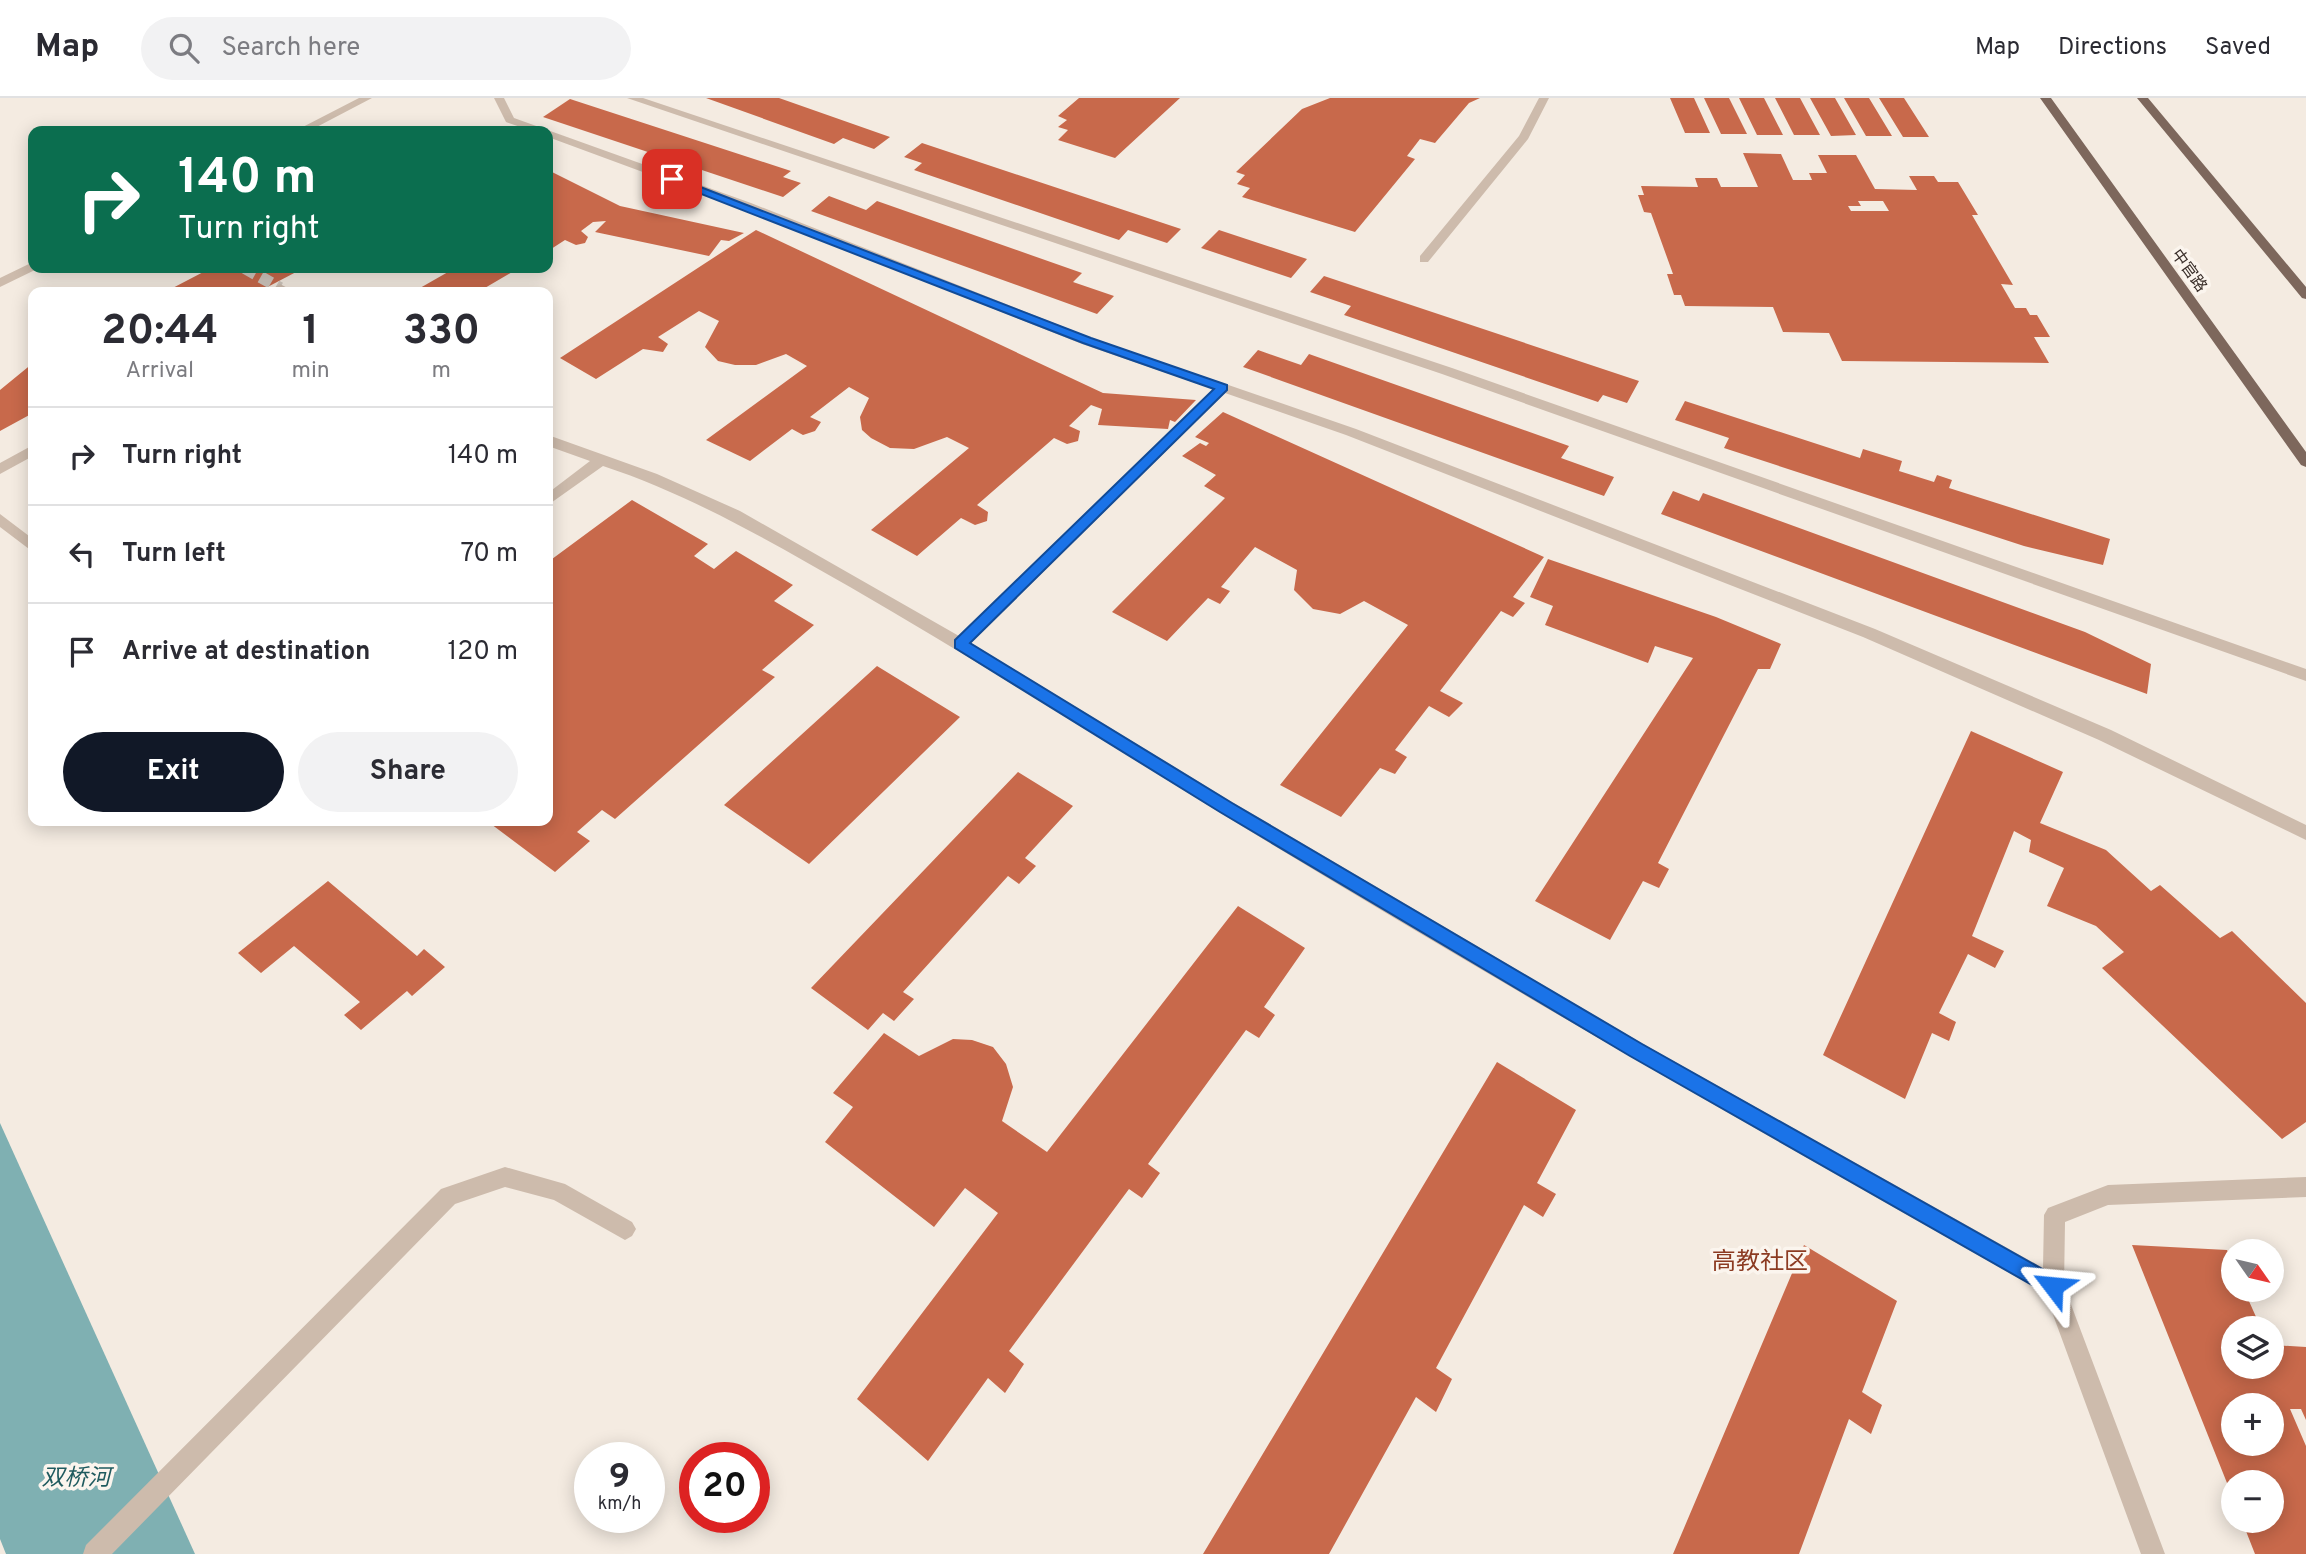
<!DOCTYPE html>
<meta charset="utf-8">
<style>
body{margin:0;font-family:Overpass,"Noto Sans SC",sans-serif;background:#f2f2f3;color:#2b2b33;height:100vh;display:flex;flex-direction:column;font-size:26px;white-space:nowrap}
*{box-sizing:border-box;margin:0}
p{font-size:23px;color:#7c7c81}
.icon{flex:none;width:38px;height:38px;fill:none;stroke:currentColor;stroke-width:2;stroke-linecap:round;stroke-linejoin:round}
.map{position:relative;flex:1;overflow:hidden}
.details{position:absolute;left:28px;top:189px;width:525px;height:539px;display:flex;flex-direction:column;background:#fff;border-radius:14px;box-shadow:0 4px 18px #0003}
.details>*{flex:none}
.top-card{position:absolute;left:28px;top:28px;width:525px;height:147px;border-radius:14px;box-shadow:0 4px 18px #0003;background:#0b6e4f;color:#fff;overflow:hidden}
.needle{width:46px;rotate:124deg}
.tools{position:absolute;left:2221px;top:1141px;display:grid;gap:14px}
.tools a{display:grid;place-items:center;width:63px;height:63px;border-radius:50%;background:#fff;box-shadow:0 4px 18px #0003;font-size:35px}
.speed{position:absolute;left:574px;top:1344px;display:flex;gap:14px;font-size:35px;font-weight:700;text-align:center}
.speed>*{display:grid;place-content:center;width:91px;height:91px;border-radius:50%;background:#fff;box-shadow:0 4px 18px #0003;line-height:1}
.speed small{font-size:18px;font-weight:400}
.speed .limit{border:10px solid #d22;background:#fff;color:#111}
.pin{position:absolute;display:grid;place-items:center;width:60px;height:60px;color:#fff;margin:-30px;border-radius:14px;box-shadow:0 4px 10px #0006}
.me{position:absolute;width:77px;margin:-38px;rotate:299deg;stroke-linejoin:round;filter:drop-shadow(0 0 5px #0008)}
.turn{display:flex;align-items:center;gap:24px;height:147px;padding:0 35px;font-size:32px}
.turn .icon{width:91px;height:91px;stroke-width:2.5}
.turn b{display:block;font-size:49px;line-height:60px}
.eta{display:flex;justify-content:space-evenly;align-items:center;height:119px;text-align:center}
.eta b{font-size:42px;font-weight:700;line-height:49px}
.action{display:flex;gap:14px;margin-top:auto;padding:14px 35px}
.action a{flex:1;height:80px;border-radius:42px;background:#111827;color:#fff;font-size:28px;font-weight:700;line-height:80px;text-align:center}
.action a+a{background:#f2f2f3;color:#2b2b33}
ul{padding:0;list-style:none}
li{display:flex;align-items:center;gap:21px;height:98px;padding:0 35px;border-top:2px solid #e1e1e2}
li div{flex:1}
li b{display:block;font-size:26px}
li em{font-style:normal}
header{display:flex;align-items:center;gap:42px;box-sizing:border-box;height:98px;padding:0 35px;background:#fff;border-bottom:2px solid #e1e1e2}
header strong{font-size:33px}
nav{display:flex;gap:38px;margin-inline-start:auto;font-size:24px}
.search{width:490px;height:63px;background:#f2f2f3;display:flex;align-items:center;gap:18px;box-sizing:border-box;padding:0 24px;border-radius:38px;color:#7c7c81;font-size:26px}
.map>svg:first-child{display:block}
.water{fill:#7fb0b2}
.building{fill:#c8694b;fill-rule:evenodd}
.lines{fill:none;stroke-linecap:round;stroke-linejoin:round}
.minor-tunnel{stroke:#cfc6bd;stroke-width:12;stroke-dasharray:12 6;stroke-linecap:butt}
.minor{fill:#cdbbac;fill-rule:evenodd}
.major{fill:#7d675c;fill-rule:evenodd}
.route{fill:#1a73e8;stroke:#114b97;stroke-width:2}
.labels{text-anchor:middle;stroke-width:7;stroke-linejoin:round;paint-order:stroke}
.far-street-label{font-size:16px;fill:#3b302b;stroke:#fbf5ee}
.near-water-label{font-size:23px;font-style:italic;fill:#1f5a5e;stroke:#fbf5ee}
.near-quarter-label{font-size:24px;fill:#8c3b22;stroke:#fbf5ee}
</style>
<header>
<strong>Map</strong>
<div class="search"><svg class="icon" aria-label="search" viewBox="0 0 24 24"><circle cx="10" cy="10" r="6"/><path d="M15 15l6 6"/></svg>Search here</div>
<nav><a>Map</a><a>Directions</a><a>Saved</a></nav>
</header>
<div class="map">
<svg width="2306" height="1456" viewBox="0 0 2306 1456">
<rect width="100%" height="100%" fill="#f4ebe1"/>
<path class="water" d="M0 1025 195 1456H6L0 1441Z"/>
<path class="building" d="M706 0H779L890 39 874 51 843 40 834 46Z
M1079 0H1180L1115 60 1058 42 1068 32 1058 29 1067 22 1058 18Z
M1330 0H1480L1469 5 1435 45 1420 41 1407 58 1415 61 1355 134 1242 99 1250 90 1237 86 1245 77 1236 74 1302 11Z
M1670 0H1694L1710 35H1685Z
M1704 0H1729L1747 36H1721Z
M1739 0H1764L1783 37H1757Z
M1775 0H1800L1820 37H1794Z
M1810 0H1835L1856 37 1831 38Z
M1844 0H1869L1892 38H1866Z
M1879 0H1904L1929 39H1903Z
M570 1 791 73 783 79 801 85 783 99 543 19Z
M922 45 1181 131 1167 145 1128 132 1119 142 914 72 922 65 904 59Z
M1743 55 1781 56 1793 82H1812L1809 75H1827L1818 57H1856L1875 91 1917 92 1909 78H1934L1938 84H1958L1978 117H1972L2013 187 2001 186 2015 210H2026L2030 217H2037L2050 239H2034L2049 265 1842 263 1829 235 1783 234 1773 209 1685 208 1681 197H1674L1667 176H1673L1651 115 1644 114 1638 97H1644L1641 88 1698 89 1695 80H1717L1721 89H1758ZM1858 103H1883L1889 113H1851L1848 108H1861Z
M548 72 620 108 744 135 729 143 721 142 709 158 595 134 606 123 593 124 581 133 588 139 585 145 576 147 565 142 548 153Z
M829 98 866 112 877 103 1082 175 1073 184 1114 198 1097 216 811 113Z
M756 132 1103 295 1196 302 1175 324 1170 322 1168 331 1098 327 1102 311 1091 307 1069 328 1080 333 1078 343 1067 346 1054 340 977 407 988 414 987 423 975 427 961 420 917 458 871 432 969 350 947 339 914 351 890 350 871 340 862 332 860 319 869 300 849 289 810 319 821 324 815 333 803 337 792 331 750 363 706 342 807 268 786 256 756 267H735L718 263 705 249 719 223 699 213 658 239 668 246 663 254 643 251 596 281 560 260Z
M1219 132 1307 161 1291 180 1201 150Z
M211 170H293L298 173 258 194H165Z
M455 170H519L478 194H413Z
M1324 178 1639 283 1627 305 1603 297 1598 304 1344 217 1351 208 1310 194Z
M1258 252 1301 267 1309 256 1569 348 1561 360 1614 379 1604 398 1243 269Z
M33 265V315L0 333V292Z
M1685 303 1860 360 1863 351 1902 363 1899 373 1934 384 1937 377 1952 382 1949 390 2110 441 2103 467 2024 448 1724 350 1729 340 1675 322Z
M1223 314 1544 459 1513 499 1525 505 1513 519 1501 513 1440 593 1463 605 1449 619 1429 608 1395 652 1407 659 1395 676 1380 670 1341 719 1280 687 1408 527 1364 503 1340 516 1313 511 1294 492 1297 472 1255 449 1221 489 1230 493 1220 506 1208 500 1167 543 1112 514 1225 400 1204 388 1216 377 1182 358 1200 345 1206 348 1209 345 1195 339Z
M1673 393 1699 403 1703 395 2085 534 2151 566 2147 596 1661 416Z
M632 402 708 446 694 458 714 471 736 453 793 487 774 503 814 527 762 572 775 579 615 721 602 712 577 734 590 743 555 774 487 723H548V464Z
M1548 461 1716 519 1781 546 1770 571H1758L1658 765 1669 771 1659 790 1643 783 1610 842 1535 803 1693 560 1655 548 1648 565 1545 527 1553 508 1530 499Z
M877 568 960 619 809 766 724 707Z
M1971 633 2063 674 2040 725 2106 752 2151 793 2160 787 2220 840 2232 833 2306 905V1024L2282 1041 2102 870 2124 854 2096 828 2047 808 2064 770 2029 754 2031 742 2014 733 1972 838 2004 853 1995 870 1968 856 1939 915 1956 924 1949 943 1932 935 1905 1001 1823 957Z
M1018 674 1073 708 1025 760 1036 768 1019 786 1008 778 903 894 914 901 894 923 883 915 868 932 811 890Z
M328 783 417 858 424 851 445 869 412 898 407 893 361 932 344 917 360 904 294 848 261 875 238 855Z
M1238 808 1305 850 1264 909 1275 917 1259 940 1246 932 1148 1066 1160 1075 1142 1100 1129 1091 1009 1253 1024 1266 1005 1295 988 1280 928 1363 857 1301 998 1115 965 1090 934 1129 825 1044 853 1009 833 995 884 935 919 958 953 941 972 942 993 949 1006 966 1013 989 1002 1023 1047 1054Z
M1497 964 1576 1012 1537 1085 1556 1096 1543 1119 1524 1107 1436 1270 1452 1281 1436 1314 1416 1299 1329 1456H1203Z
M1804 1147 1897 1203 1862 1294 1882 1307 1871 1336 1849 1321 1799 1456H1673Z
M2132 1147 2227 1152 2233 1167V1192H2244L2261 1230H2233V1269H2272V1247L2306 1249V1322L2301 1311H2290L2306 1348V1456H2255L2242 1423H2272V1384H2233V1400ZM2233 1307H2272V1346H2233Z"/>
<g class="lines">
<path class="minor-tunnel" d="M245 170 280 190"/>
<path class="minor" d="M359 0H372L309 33H295Z
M494 0H504L514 20 751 105 1092 240 1356 331 1875 531 2111 632 2306 727V742L2099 642 1863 539 1346 337 1225 295 971 545 1232 704 1643 946 2043 1170 2044 1117 2048 1110 2108 1087 2306 1079V1099L2108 1107 2065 1124 2064 1188 2165 1456H2141L2045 1195C1766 1037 1487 879 1214 711 1093 636 973 560 850 489 769 443 691 397 603 368L548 407V395L590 363 548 348V337L657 376 740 413 959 538 1213 291 1082 246 743 111 548 39V33H532L506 24Z
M627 0H643L1452 270 2306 571V583L1442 276Z
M1539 0H1549L1528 41 1428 164H1420V158L1519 38Z
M33 164V170L37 171 0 189V180Z
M280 186 295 194 276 193 274 190Z
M33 347V358L0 376V365Z
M0 416 33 441V454L0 429Z
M505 1069 565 1086 632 1124 636 1131 632 1138 625 1142 554 1102 505 1089 455 1106 112 1456H83L86 1447 441 1091Z"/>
<path class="major" d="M2040 0H2051L2306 354V369L2301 367Z
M2137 0H2148L2306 189V201L2302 200Z"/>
</g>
<path class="route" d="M672 78 1091 240 1227 287V292L970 545 1232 705 1642 946 2060 1181 2063 1188 2060 1195 2053 1198 2046 1195 1630 958 1220 714 955 550V542L1214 291 1083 245 668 83 667 81Z"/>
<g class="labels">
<g class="far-street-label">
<text transform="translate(2190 172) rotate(54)" y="6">中官路</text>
</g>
<g class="near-water-label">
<text x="76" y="1387">双桥河</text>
</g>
<g class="near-quarter-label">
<text x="1760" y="1171">高教社区</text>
</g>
</g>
</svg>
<div class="tools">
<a><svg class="needle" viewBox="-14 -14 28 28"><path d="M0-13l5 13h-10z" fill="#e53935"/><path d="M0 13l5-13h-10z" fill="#7c7c81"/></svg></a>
<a><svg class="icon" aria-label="layers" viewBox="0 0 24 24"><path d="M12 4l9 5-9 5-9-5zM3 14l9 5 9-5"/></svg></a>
<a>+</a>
<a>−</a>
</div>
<div class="speed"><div>9<small>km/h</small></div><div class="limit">20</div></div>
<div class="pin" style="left:672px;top:81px;background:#d93025"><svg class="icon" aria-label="arrive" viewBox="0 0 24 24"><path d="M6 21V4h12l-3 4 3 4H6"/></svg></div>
<svg class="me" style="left:2053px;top:1188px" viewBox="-20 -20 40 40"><path d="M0-17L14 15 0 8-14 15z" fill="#1a73e8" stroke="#fff" stroke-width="4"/></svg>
<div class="top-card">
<div class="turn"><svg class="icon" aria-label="right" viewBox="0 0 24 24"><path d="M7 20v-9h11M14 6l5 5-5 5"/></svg><div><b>140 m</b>Turn right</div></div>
</div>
<section class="details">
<div class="eta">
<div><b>20:44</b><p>Arrival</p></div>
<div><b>1</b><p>min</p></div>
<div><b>330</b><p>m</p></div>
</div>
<ul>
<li><svg class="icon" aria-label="right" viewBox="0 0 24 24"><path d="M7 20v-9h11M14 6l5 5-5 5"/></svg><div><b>Turn right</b></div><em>140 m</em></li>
<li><svg class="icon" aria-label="left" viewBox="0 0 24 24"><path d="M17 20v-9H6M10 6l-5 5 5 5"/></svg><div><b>Turn left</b></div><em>70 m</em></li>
<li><svg class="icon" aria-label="arrive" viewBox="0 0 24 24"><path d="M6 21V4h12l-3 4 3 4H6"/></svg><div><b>Arrive at destination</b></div><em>120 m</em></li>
</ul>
<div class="action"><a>Exit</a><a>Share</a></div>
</section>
</div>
